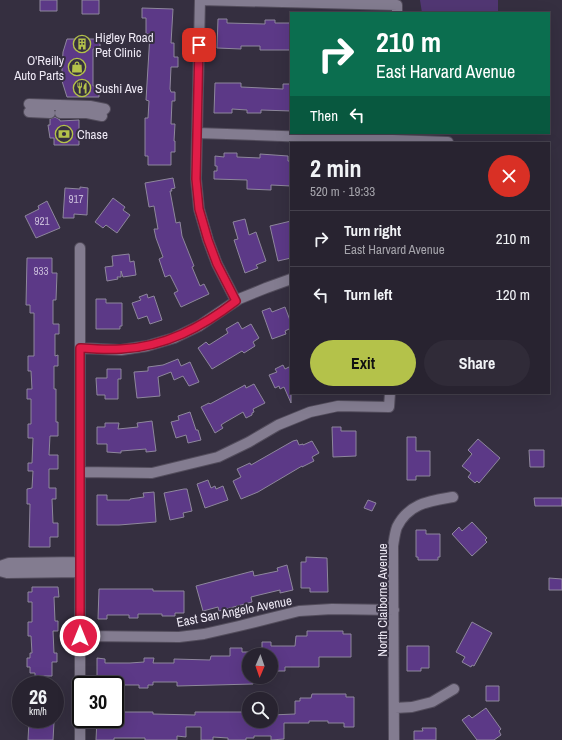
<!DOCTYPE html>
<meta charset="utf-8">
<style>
body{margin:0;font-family:"Archivo Narrow",sans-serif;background:#302b38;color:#f1f3f6;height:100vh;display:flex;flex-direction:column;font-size:15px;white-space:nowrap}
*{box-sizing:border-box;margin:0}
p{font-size:13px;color:#a5a4ab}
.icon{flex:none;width:22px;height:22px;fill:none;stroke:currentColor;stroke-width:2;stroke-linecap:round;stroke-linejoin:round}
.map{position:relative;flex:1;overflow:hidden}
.sheet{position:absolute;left:290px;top:142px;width:260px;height:252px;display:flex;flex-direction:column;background:#282330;border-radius:0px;box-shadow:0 4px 16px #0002,0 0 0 1px #44404c}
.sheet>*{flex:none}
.guide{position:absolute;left:290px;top:12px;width:260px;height:122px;border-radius:0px;box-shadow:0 4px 16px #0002,0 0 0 1px #44404c;background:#0b6e4f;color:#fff;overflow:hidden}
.needle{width:26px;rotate:182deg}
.tools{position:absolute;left:242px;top:648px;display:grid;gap:8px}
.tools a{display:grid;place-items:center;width:36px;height:36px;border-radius:50%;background:#282330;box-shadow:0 4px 16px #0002,0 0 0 1px #44404c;font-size:20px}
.speed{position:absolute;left:12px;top:676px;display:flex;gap:8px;font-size:20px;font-weight:700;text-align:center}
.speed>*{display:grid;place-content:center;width:52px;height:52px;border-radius:50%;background:#282330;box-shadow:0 4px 16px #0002,0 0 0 1px #44404c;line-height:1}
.speed small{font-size:10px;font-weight:400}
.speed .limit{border:2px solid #111;border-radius:6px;background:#fff;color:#111}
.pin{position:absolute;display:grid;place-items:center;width:34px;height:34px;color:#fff;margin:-17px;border-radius:8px;box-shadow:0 2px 6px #0006}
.me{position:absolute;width:44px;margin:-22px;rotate:0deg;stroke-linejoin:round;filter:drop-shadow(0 0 3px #0008)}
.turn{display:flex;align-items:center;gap:14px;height:84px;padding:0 20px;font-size:18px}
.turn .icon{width:52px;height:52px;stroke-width:2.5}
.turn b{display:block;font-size:28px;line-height:34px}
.then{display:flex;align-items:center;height:38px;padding:0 20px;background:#0003;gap:8px;font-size:15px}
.round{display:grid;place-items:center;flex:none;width:42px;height:42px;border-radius:21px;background:#302b38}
.summary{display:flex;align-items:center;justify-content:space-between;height:68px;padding:0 20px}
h1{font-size:24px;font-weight:700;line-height:30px}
.button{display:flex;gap:8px;margin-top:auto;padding:8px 20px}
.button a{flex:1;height:46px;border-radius:24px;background:#b4c24a;color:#111;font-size:16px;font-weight:700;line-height:46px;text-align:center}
.button a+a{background:#302b38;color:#f1f3f6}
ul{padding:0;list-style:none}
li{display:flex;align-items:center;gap:12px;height:56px;padding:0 20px;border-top:1px solid #44404c}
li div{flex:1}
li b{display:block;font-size:15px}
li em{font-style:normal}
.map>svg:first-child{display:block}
.green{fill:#513773}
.building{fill:#5c3987;stroke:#8e879c}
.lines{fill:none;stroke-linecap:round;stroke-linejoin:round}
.minor-casing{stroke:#534d5c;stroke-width:12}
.minor{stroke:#837c90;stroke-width:10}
.route-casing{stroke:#92132f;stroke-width:10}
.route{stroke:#e11d48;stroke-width:7}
.labels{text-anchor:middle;stroke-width:4;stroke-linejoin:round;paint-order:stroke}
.number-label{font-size:11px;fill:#c9bcd9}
.poi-label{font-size:13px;fill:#ede8f4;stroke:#352f40;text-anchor:start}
.street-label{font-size:13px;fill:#ede8f4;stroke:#352f40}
</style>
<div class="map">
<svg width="562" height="740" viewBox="0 0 562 740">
<rect width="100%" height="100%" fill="#352f40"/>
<path class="green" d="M420 0H498V13H422Z"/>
<path class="building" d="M40 0H57V11H40Z
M82 0H99V14H82Z
M142 8 173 9 171 43H174V57H178V67H171L170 89 171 92H175V101H172L171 124H175L174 141H175V152H171V165H148V156H145V118H148L149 101 146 100 150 34H146V18H142Z
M218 19H227V23L265 24V20H275V23H291V50H260V46H241V49L217 48Z
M67 39H100V49H93V86H99V97H67L62 81V69L63 52Z
M215 83H241V87L283 89V84H291V111L261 110V113H247V110L232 109V113H214Z
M55 117 60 120V121L79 120V145H54V138H50L48 125H50V119Z
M224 153H237V157L260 158V154L288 156V161H291V186L271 185V190L247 189V180L214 179V171H217V166H215V156L224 157Z
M173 178 175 188 171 189 172 191H170L176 223 180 222 182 236 194 266 192 267 200 286 204 284 209 294 181 307 174 293 178 291 170 275 165 277 159 259 163 257 156 238 154 229H158L154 206 149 207 145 183Z
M80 187 88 188 87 215 74 214V218H63L65 188 80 189Z
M113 198 125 207 123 210 130 215 117 233 106 225 103 228 95 222Z
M47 201 60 228 36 238 25 216 39 209 38 206Z
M245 219 249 235 256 232 266 261 256 265 258 268 245 273 234 240 238 239 233 222Z
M291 221V258L278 261 270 226Z
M129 254 130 262 134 261 136 275 123 277 121 271V277H117L118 279 107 281 105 267 113 266 112 256Z
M27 258H52V273H57L56 300H53V324H59V334H55V356L58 355V366H54V389H56V422H58V436H50L49 455H58V469H49V488H56V499H52L53 523H58V537H50V547H29L30 504H27V489L32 488 33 471H28V463H32L33 438H28V424H31V399H27V389H32L31 371H28V356H34V313H30V305H26Z
M147 294 148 298 154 296 162 320 150 324 147 316 138 319 132 303 141 300 139 297Z
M96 299H106V303H122V326H120V329H96Z
M285 307 291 323V328L285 331 286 334 272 339 262 311 270 308 272 312Z
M238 322 242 329 251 324 259 338 253 342 255 346 244 353 242 351 212 369 198 348 206 342 209 345 228 333 226 329Z
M178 359 181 366 190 362 199 382 189 386 183 376 174 380 171 372 158 377 160 396 137 398 134 372 148 371V367L163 365Z
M283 365 285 369 289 367 291 371V403L284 387 280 389 279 386 275 388 269 375 277 372 275 369Z
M107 369H121V379H118V399H105V395H97L96 378H107Z
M254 384 265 403 253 409 254 412 252 413V415L246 418 243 412 224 423 221 425 223 428 215 433 201 407 209 403 210 404 245 385 246 388Z
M190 412 196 430H198L201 440 188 443 186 435 176 438 171 422 179 420 178 416Z
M152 421 156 451 146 452V449L121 451V453L107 452V444H97V427H105V423H119L118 429 138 427 137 423Z
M332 427H341V431H356V456L333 457Z
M407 437H416V451H430V476H416V480H407Z
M478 439 500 458 479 483 477 481 475 483 468 477 471 473 462 466 472 454 468 450Z
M297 440 299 445 303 444V445L312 441 319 453 312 457 314 461 302 467V466L258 492 241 499 233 481 241 477 237 469 250 463 251 465 293 441Z
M529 450H544V467H530Z
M208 480 211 488 215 486 216 489 223 486 228 500 205 508 197 484Z
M184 489H187L192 511 183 513 184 517 170 520 164 493Z
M154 492 156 522 119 525H97V495H107V500H130V499L144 497 143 493Z
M534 498H562V506H535Z
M368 500 376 503 372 511 364 508Z
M472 522 487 538 485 540 487 542 472 556 452 534 459 527 462 531Z
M416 530H426V534H440V557H438V560H418V557H416Z
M306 557 327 558 328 592H310V588H301V562H306Z
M287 565 293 590 280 593V590L259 595 251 597 252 602 219 611 218 607 203 611 196 586 253 571 254 576 278 571 277 568Z
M549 578 562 579V590H549Z
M32 587H58L59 597H54L55 621H58V631H53L54 653H57V662H52V676H35V673H30V667H27V658H30V653H32L31 636H28V622H32V602H28V592H32Z
M99 589H153V591H184V613H175V616H162V614H138V618H129V615H107V619H98Z
M472 622 492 633 474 666 472 665 471 667 462 662 465 657 456 652Z
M307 631H343V634H351V657H319V667H285V671H271V655H262V642H271V646H295L296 636H307Z
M407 646H429V668H421V671H407Z
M230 648H242V652H249V677H253V684L177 686V682H153V685H148V688H139V685H97V658L105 659V663H130L144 662V658H154L153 663H174V659L210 660 211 656H230Z
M486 686H499V701H486Z
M312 694H346V697H354V727H344V723H328V721H309V723H284V739L271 740V736H254V738H246V740H228V738L213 737V740H201V727H186V737L177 736V740H145V738H114V740H96L97 719H115V712H153V714L195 715V712H249V721H271V715L295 714V701H300V698H311Z
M486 708 501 729 499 731 501 735 494 740H477L462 720 469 715 472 718Z
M29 721 54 722 53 740H28Z
M422 728H436V740H414V731H423Z"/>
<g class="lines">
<defs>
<path id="minor" d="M29 104 90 106 105 109
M29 112 50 113
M60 113H87L102 116
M197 133 448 142
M236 301 217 264 208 240 199 209 196 179 200 0 397 5V13
M80 348 121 350 147 346 174 338 199 326 239 299 266 288 291 279
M80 472 152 473 218 457 249 442 278 425 310 412 338 406 389 407 390 393
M0 566 9 563 80 562
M0 571 7 573 80 572
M80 636 179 637 204 634 239 626 299 611 332 609 394 610
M395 708 412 707 432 702 454 689
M80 740V248
M394 740 393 546C394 540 395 532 397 527 409 503 430 501 453 497"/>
</defs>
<use href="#minor" class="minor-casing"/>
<use href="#minor" class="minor"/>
</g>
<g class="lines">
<defs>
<path id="route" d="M80 636V348C94 349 107 350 121 349 165 347 202 327 236 301L217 264 208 240 199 209 196 179 199 45"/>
</defs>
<use href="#route" class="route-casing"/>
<use href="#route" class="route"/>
</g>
<defs>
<symbol id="building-ring" viewBox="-11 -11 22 22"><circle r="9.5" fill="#352f40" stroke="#b4c24a" stroke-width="1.5"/><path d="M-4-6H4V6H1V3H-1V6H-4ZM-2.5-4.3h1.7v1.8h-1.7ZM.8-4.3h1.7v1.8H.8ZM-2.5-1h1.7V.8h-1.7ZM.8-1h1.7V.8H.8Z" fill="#b4c24a"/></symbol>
<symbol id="shop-ring" viewBox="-11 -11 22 22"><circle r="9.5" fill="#352f40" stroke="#b4c24a" stroke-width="1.5"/><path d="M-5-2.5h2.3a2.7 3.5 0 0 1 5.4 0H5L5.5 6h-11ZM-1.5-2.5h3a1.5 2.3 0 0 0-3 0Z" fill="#b4c24a"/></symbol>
<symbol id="restaurant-ring" viewBox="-11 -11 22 22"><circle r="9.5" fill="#352f40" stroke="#b4c24a" stroke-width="1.5"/><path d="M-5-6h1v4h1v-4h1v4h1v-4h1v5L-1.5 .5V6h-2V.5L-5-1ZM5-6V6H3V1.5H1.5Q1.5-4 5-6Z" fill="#b4c24a"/></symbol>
<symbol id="bank-ring" viewBox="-11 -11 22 22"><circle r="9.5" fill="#352f40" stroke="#b4c24a" stroke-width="1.5"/><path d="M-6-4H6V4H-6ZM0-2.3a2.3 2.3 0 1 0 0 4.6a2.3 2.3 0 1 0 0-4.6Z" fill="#b4c24a"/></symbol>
</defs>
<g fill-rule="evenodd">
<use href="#building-ring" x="72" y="34" width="20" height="20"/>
<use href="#shop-ring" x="67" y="57" width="20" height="20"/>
<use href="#restaurant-ring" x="72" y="78" width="20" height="20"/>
<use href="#bank-ring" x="54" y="124" width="20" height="20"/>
</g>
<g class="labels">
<g class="number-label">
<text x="76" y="203">917</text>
<text x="42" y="225">921</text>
<text x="41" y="275">933</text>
</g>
<g class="poi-label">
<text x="95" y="42">Higley Road<tspan x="95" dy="15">Pet Clinic</tspan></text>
<text x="64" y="65" text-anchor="end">O'Reilly<tspan x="64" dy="15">Auto Parts</tspan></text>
<text x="95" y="93">Sushi Ave</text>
<text x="77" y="139">Chase</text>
</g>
<g class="street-label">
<text transform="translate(382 600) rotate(-90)" y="5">North Claiborne Avenue</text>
<text transform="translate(234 611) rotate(-11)" y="5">East San Angelo Avenue</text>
</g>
</g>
</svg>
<div class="tools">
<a><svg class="needle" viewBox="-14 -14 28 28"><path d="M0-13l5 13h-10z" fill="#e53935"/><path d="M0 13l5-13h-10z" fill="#a5a4ab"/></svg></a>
<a><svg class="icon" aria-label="search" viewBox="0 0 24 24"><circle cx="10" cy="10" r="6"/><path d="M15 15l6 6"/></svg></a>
</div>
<div class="speed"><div>26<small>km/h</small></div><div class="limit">30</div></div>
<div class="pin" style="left:199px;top:45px;background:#d93025"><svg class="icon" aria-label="arrive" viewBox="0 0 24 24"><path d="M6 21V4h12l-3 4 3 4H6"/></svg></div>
<svg class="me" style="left:80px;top:636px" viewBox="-20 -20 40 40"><circle r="17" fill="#e11d48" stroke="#fff" stroke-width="3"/><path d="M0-11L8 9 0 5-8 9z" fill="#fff"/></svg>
<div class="guide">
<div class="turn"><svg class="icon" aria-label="right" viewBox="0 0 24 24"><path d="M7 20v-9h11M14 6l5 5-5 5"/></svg><div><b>210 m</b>East Harvard Avenue</div></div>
<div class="then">Then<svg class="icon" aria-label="left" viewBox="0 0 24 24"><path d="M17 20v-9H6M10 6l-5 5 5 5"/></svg></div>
</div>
<section class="sheet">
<div class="summary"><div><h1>2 min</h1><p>520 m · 19:33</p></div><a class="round" style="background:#d93025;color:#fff"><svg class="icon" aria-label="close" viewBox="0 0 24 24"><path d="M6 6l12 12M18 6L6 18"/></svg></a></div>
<ul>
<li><svg class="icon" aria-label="right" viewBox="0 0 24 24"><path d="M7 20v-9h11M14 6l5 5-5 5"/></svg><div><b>Turn right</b><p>East Harvard Avenue</p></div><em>210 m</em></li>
<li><svg class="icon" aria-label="left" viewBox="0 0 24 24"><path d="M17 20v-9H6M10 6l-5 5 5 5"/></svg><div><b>Turn left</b></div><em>120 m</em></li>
</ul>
<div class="button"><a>Exit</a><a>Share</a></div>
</section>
</div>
